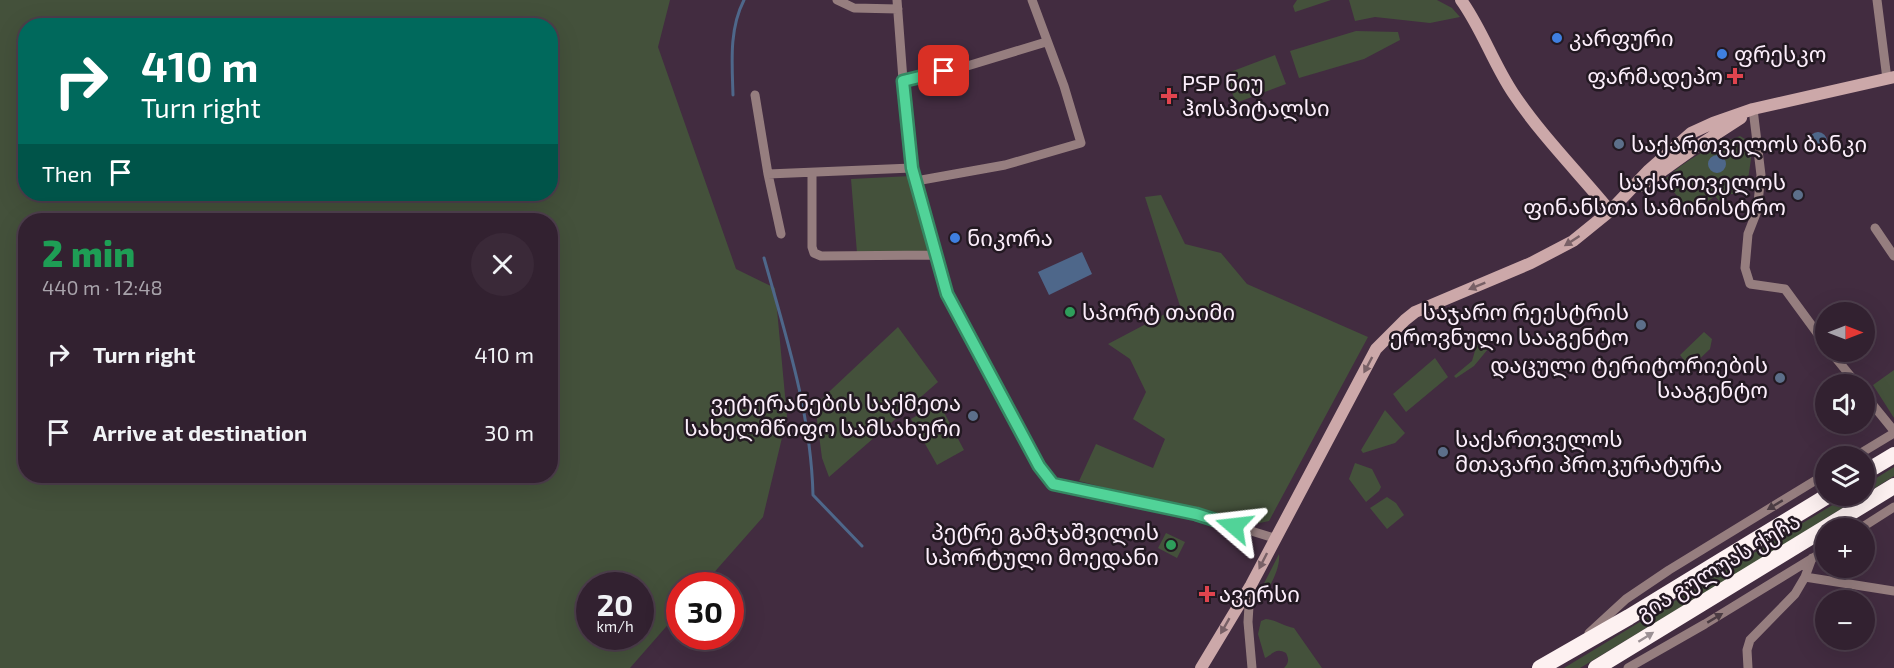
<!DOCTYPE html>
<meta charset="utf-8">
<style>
body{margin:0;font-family:"Exo 2","Noto Sans Georgian",sans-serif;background:#3a2938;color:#f1f3f6;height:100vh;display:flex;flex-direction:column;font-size:22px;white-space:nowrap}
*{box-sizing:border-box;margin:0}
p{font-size:20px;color:#a8a3ab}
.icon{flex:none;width:33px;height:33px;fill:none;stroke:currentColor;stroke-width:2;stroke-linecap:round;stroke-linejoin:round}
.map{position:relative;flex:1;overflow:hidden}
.sheet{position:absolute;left:18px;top:213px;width:540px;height:270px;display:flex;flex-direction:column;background:#322130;border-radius:24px;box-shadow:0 6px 24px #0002,0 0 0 2px #4d3e4c}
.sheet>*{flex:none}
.top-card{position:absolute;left:18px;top:18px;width:540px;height:183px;border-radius:24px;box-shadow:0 6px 24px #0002,0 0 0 2px #4d3e4c;background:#00695c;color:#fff;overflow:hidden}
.needle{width:39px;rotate:90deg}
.fabs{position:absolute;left:1815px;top:302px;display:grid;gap:12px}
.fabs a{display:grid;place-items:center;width:60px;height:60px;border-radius:50%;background:#322130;box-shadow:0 6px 24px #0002,0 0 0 2px #4d3e4c;font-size:30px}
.speed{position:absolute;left:576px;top:572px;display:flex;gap:12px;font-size:30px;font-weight:700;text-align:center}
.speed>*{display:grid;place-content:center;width:78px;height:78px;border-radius:50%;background:#322130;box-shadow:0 6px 24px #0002,0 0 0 2px #4d3e4c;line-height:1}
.speed small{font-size:15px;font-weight:400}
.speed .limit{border:9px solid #d22;background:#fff;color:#111}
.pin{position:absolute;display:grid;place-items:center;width:51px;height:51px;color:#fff;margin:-26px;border-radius:12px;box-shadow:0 3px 9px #0006}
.me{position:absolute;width:66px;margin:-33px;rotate:287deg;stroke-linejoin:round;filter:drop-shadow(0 0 4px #0008)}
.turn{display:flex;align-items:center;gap:21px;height:126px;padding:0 24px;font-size:27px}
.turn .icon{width:78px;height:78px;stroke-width:2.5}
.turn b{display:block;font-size:42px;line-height:51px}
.then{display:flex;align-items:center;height:57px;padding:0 24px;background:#0003;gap:12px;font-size:22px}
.round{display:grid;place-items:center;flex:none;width:63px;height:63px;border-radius:32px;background:#3a2938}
.overview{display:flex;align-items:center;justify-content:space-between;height:102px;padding:0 24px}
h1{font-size:36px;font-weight:800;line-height:45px;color:#1e9e55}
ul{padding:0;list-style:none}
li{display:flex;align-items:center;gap:18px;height:78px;padding:0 24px}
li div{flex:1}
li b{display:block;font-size:22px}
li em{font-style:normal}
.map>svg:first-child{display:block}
.green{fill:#44513b;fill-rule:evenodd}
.water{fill:#4e678a}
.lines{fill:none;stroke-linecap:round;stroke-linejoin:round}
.stream{stroke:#4e678a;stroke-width:3}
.street{stroke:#967e7f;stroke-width:9}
.secondary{stroke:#cca8a9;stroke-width:12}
.highway{stroke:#fdf1f1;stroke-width:16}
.oneway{fill:#786066}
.oneway2{fill:#4b3c43}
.oneway3{fill:#9b9094}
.route-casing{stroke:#358963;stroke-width:15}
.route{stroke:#51d398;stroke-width:10}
.shop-dot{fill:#3f7fe0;stroke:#231922;stroke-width:2}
.health-dot{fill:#e0444e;stroke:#231922;stroke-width:2}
.service-dot{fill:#5c6f8a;stroke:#231922;stroke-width:2}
.leisure-dot{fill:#2e9e5b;stroke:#231922;stroke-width:2}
.labels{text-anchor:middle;stroke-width:5;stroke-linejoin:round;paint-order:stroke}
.poi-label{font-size:22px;fill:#fceefb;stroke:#231922;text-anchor:start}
.street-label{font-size:22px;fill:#fceefb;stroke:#231922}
</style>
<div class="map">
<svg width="1894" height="668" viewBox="0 0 1894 668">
<rect width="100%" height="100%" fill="#422c40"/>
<path class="green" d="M0 0H670L658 47 736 269 775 288 787 417 763 517 703 585H680L679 612 630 668H0ZM26 26H550V194H26ZM26 220H550V476H26ZM590 585H640V636H590Z
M1297 0H1331L1295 12 1293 6Z
M1349 0H1437L1452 8 1460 17 1430 23 1375 17 1355 21Z
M1356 31 1398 32 1400 40 1364 59 1299 78 1290 51Z
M1275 55 1286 84 1236 103 1225 74Z
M1740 136 1748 141 1751 150V159L1747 186 1737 194H1731L1720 202 1715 196 1692 214 1664 180C1685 160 1712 145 1740 136Z
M911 176 929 251 857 253 851 179Z
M1161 195 1185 244 1221 253 1247 284 1368 337 1269 521 1250 525 1079 481 1096 444 1153 468 1165 439 1133 419 1146 392 1130 359 1108 344 1180 306 1145 197Z
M898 327 938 382 829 477 822 458 815 405Z
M1704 332 1712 339 1710 349 1690 368 1680 355Z
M1479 337 1488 349 1474 366 1456 378 1454 376 1472 361Z
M1435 358 1448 377 1406 412 1393 394Z
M1894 370V418L1873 385Z
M939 403 964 450 937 465 911 419Z
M1385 410 1405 433 1395 443 1363 453 1361 450Z
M1355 463 1372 469 1381 487 1379 491 1366 502 1349 479Z
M1894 467V476L1865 494V485Z
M1849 495H1863L1759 560 1580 668H1564Z
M1387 497 1396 503 1404 515 1387 529 1370 508Z
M1166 533 1185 542 1177 558 1158 548Z
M1279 554C1281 571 1265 597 1253 608L1252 607Z
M1266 619C1276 620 1284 626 1294 628L1322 668H1284C1289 663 1289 659 1286 653 1276 647 1273 654 1265 658L1258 634 1261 621Z"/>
<path class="water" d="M1809 141a9 9 0 1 1 18 0a9 9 0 1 1-18 0Z
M1708 164a9 9 0 1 1 18 0a9 9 0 1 1-18 0Z
M1082 252 1092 274 1049 295 1038 272Z"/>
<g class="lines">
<path class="stream" d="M733 95C732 63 729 29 744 0
M764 258C786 336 811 413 813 495L862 546"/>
<path class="street" d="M837 0 854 8 898 9
M897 0 906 120 912 168 947 294 1044 474 1053 485 1196 514 1274 538
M1877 0 1887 79
M903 81 964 67 1046 42
M755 95 768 174
M1753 109 1761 175 1757 211 1748 234 1745 268 1750 284 1785 289 1826 345
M812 173V247L814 253 821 256 935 255
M916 181 1005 165 1081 143 1064 86 1032 0
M1875 228 1894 256
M781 234 768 174 912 168
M1830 351 1857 384
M1864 394 1894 431
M1856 456 1894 433
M1861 528 1894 507
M1805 577 1894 591
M1250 590 1248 622 1252 668
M1589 633 1626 599 1669 570 1826 474
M1628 668 1705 624 1826 550
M1748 668 1747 650 1750 640 1795 594 1805 577 1812 558"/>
<path class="secondary" d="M1461 0C1482 29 1493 63 1513 93 1541 135 1578 172 1610 211
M1641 186 1690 151 1741 118
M1201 668 1251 585 1376 349 1405 320 1415 312 1531 263 1573 241 1610 211 1649 170 1691 133 1713 123 1753 109 1894 77"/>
<path class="highway" d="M1864 473 1894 455
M1540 668 1629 617 1829 495
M1596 668 1894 486"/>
</g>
<defs><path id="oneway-solid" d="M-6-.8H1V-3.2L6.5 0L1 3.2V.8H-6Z" transform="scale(1.5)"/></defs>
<g class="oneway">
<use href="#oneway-solid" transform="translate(1572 241) rotate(147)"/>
<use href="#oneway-solid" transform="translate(1477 286) rotate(158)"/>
<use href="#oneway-solid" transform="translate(1368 365) rotate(118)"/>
<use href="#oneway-solid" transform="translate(1263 561) rotate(117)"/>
<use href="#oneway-solid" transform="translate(1225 626) rotate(120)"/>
</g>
<g class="oneway2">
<use href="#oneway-solid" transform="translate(1775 505) rotate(149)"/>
<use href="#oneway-solid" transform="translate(1715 618) rotate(-31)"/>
</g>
<use class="oneway3" href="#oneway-solid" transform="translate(1646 637) rotate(-32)"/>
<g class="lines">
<defs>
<path id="route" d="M944 71 903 81 912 168 947 294 1039 466 1053 484 1196 514 1234 526"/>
</defs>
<use href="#route" class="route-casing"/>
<use href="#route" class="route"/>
</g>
<g class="shop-dot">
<circle cx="1557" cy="38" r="6"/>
<circle cx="1722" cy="54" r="6"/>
<circle cx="955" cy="238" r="6"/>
</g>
<g class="health-dot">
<path d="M1732 67h6v6h6v6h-6v6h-6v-6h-6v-6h6z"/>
<path d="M1166 87h6v6h6v6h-6v6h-6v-6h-6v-6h6z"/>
<path d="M1204 585h6v6h6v6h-6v6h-6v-6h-6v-6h6z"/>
</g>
<g class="service-dot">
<circle cx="1619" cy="144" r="6"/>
<circle cx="1798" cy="195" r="6"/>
<circle cx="1641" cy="325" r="6"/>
<circle cx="1780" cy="378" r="6"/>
<circle cx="973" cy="416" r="6"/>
<circle cx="1443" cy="452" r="6"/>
</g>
<g class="leisure-dot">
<circle cx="1070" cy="312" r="6"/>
<circle cx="1171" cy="545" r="6"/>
</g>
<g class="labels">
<g class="poi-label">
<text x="1569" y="46">კარფური</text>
<text x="1734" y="62">ფრესკო</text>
<text x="1723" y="84" text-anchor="end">ფარმადეპო</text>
<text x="1182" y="91">PSP ნიუ<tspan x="1182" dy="25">ჰოსპიტალსი</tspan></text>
<text x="1631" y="152">საქართველოს ბანკი</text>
<text x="1786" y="190" text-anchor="end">საქართველოს<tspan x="1786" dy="25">ფინანსთა სამინისტრო</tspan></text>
<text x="967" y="246">ნიკორა</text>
<text x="1082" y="320">სპორტ თაიმი</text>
<text x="1629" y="320" text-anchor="end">საჯარო რეესტრის<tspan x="1629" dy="25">ეროვნული სააგენტო</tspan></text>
<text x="1768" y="373" text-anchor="end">დაცული ტერიტორიების<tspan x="1768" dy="25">სააგენტო</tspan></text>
<text x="961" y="411" text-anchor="end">ვეტერანების საქმეთა<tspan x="961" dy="25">სახელმწიფო სამსახური</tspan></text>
<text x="1455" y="447">საქართველოს<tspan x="1455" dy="25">მთავარი პროკურატურა</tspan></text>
<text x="1159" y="540" text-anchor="end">პეტრე გამჯაშვილის<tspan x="1159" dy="25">სპორტული მოედანი</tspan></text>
<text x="1219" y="602">ავერსი</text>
</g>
<g class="street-label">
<text transform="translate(1718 567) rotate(-31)" y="8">გია გულუას ქუჩა</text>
</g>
</g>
</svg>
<div class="fabs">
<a><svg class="needle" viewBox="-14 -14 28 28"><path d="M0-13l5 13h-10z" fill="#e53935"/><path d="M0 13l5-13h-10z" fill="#a8a3ab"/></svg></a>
<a><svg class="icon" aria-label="sound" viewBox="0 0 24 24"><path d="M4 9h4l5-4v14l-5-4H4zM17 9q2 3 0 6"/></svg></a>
<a><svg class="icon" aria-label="layers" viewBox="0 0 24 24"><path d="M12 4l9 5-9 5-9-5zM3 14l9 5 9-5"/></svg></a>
<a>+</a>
<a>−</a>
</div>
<div class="speed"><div>20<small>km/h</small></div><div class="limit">30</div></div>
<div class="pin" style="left:944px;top:71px;background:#d93025"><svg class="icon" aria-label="arrive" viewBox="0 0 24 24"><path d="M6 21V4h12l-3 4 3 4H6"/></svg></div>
<svg class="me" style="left:1234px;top:526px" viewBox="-20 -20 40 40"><path d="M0-17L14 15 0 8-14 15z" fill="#51d398" stroke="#fff" stroke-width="4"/></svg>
<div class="top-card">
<div class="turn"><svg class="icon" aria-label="right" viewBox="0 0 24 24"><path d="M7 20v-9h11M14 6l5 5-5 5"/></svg><div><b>410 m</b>Turn right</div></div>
<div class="then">Then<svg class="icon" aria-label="arrive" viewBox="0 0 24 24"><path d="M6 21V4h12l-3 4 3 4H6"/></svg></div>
</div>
<section class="sheet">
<div class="overview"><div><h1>2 min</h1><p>440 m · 12:48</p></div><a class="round"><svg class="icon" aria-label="close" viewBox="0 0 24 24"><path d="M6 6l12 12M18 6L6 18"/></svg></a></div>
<ul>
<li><svg class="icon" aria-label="right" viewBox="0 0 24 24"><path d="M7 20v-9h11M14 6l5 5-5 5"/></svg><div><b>Turn right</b></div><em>410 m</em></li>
<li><svg class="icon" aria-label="arrive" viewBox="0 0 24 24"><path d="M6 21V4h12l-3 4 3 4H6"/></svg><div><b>Arrive at destination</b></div><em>30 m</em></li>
</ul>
</section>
</div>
